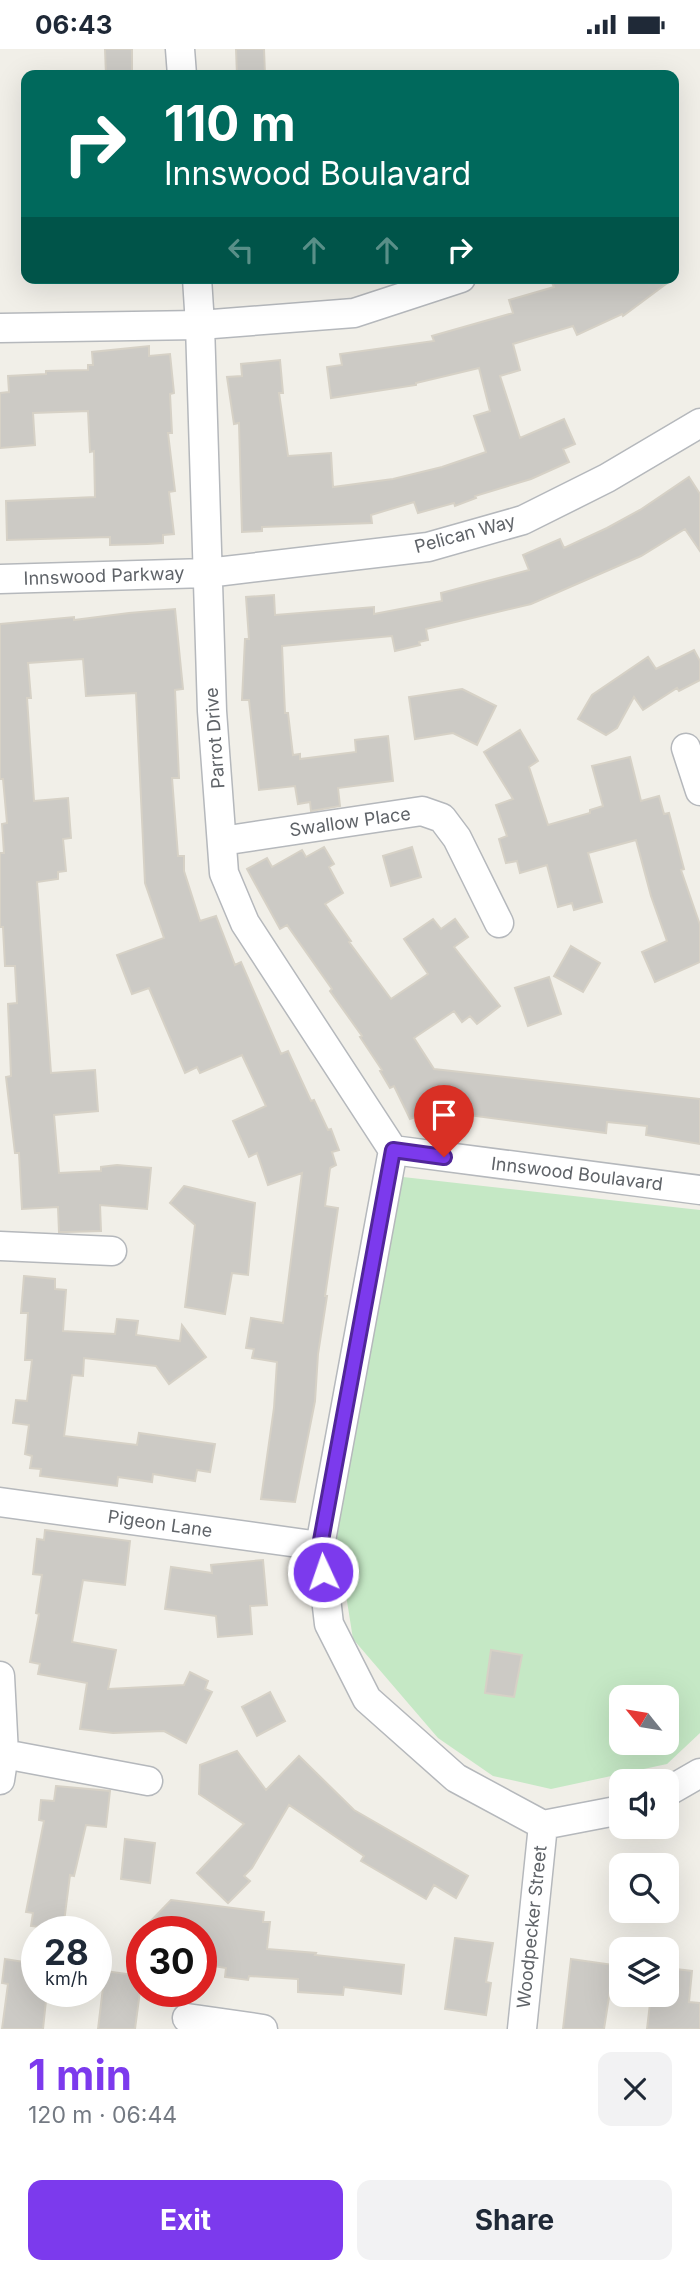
<!DOCTYPE html>
<meta charset="utf-8">
<style>
body{margin:0;font-family:Inter,sans-serif;background:#f2f2f3;color:#1f2937;height:100vh;display:flex;flex-direction:column;font-size:26px;white-space:nowrap}
*{box-sizing:border-box;margin:0}
p{font-size:23px;color:#747a83}
.icon{flex:none;width:38px;height:38px;fill:none;stroke:currentColor;stroke-width:2;stroke-linecap:round;stroke-linejoin:round}
.map{position:relative;height:1980px;overflow:hidden}
.panel{display:flex;flex-direction:column;background:#fff;flex:1}
.panel>*{flex:none}
.hud{position:absolute;left:21px;top:21px;width:658px;height:214px;border-radius:14px;box-shadow:0 7px 28px #0002;background:#00695c;color:#fff;overflow:hidden}
.needle{width:46px;rotate:300deg}
.controls{position:absolute;left:609px;top:1636px;display:grid;gap:14px}
.controls a{display:grid;place-items:center;width:70px;height:70px;border-radius:14px;background:#fff;box-shadow:0 7px 28px #0002;font-size:35px}
.speed{position:absolute;left:21px;top:1867px;display:flex;gap:14px;font-size:35px;font-weight:700;text-align:center}
.speed>*{display:grid;place-content:center;width:91px;height:91px;border-radius:50%;background:#fff;box-shadow:0 7px 28px #0002;line-height:1}
.speed small{font-size:18px;font-weight:400}
.speed .limit{border:10px solid #d22;background:#fff;color:#111}
.pin{position:absolute;display:grid;place-items:center;width:60px;height:60px;color:#fff;margin:-72px -30px;border-radius:50% 50% 50% 0;rotate:-45deg;box-shadow:0 0 7px #0007}
.pin .icon{rotate:45deg}
.me{position:absolute;width:77px;margin:-38px;rotate:357deg;stroke-linejoin:round;filter:drop-shadow(0 0 5px #0008)}
.turn{display:flex;align-items:center;gap:24px;height:147px;padding:0 28px;font-size:32px}
.turn .icon{width:91px;height:91px;stroke-width:2.5}
.turn b{display:block;font-size:49px;line-height:60px}
.lanes{display:flex;align-items:center;height:66px;padding:0 28px;background:#0003;justify-content:center;gap:35px;direction:ltr}
.lanes .off{opacity:.35}
.round{display:grid;place-items:center;flex:none;width:74px;height:74px;border-radius:14px;background:#f2f2f3}
.head{display:flex;align-items:center;justify-content:space-between;height:119px;padding:0 28px}
h1{font-size:42px;font-weight:700;line-height:52px;color:#7c3aed}
.primary-button{display:flex;gap:14px;margin-top:auto;padding:14px 28px}
.primary-button a{flex:1;height:80px;border-radius:14px;background:#7c3aed;color:#fff;font-size:28px;font-weight:700;line-height:80px;text-align:center}
.primary-button a+a{background:#f2f2f3;color:#1f2937}
.status{display:flex;justify-content:space-between;align-items:center;height:49px;padding:0 35px;background:#fff;direction:ltr}
.status svg{height:19px;fill:currentColor}
.map>svg:first-child{display:block}
.green{fill:#c5e8c5;fill-rule:evenodd}
.building{fill:#cccac5;stroke:#d6d1c6;stroke-width:2}
.lines{fill:none;stroke-linecap:round;stroke-linejoin:round}
.minor-casing{stroke:#b5b8bc;stroke-width:31}
.minor{stroke:#fff;stroke-width:28}
.route-casing{stroke:#51269a;stroke-width:18}
.route{stroke:#7c3aed;stroke-width:12}
.labels{text-anchor:middle;stroke-width:5;stroke-linejoin:round;paint-order:stroke}
.street-label{font-size:18px;fill:#5f6368;stroke:#fff}
</style>
<div class="status"><b>06:43</b><svg viewBox="0 0 49 12"><path d="M0 12V9h3v3zM5 12V6h3v6zM10 12V3h3v9zM15 12V0h3v12zM26 1h20v11H26zM47 4h2v5h-2z"/></svg></div>
<div class="map">
<svg width="700" height="1980" viewBox="0 0 700 1980">
<rect width="100%" height="100%" fill="#f1efe8"/>
<path class="green" d="M394 1127 700 1161V1684L667 1715 551 1740 493 1727 438 1689 353 1590 337 1489ZM621 1648H667V1694H621Z"/>
<path class="building" d="M105 0H132V26H106Z
M236 0H264L265 26H237Z
M550 229H674L623 267 622 265 577 286 573 277 513 295 520 321 500 327 520 389 564 370 575 395 563 400 569 413 531 430 475 447 476 449 455 457 454 454 418 464 414 453 371 466 372 474 262 478V482L242 483 239 374 234 375 227 328 242 327 241 315 280 311 283 344H279L288 407 331 404 333 438 393 430 442 418 486 403 474 367 490 362 479 319 416 334V336L331 349 327 318 342 316 340 305 434 292 432 287 513 264 509 251 554 238Z
M149 297V307L170 305 174 344 170 345 172 384H168L175 442 169 443 174 485 163 486V494L147 495 110 496V488L7 491 6 452 95 448 94 402 90 403 88 362 33 364 35 396 0 399V344L9 343 8 327 46 325V322L88 321V316H93L92 303Z
M689 428 700 445V502L685 480 641 507 531 555 426 580 428 591 419 593 420 596 395 602 392 587 282 597 285 664H288L293 706 300 705V710L356 703 355 691 388 687 393 732 338 739 340 757 311 762 310 753 298 755 295 737 259 741 249 651H242L245 590H249L246 548 274 546 275 566 374 558V565L442 552 441 544 529 521 523 506 560 490 564 499 607 479 640 461Z
M175 560 183 640 175 641 179 729H172L178 807H184V822L200 872 216 867 235 916 241 913 281 1005 288 1002 311 1052 314 1051 328 1081 331 1080 339 1101 332 1103 336 1116 330 1119 325 1157 338 1159 325 1247H327L318 1305 315 1352 295 1453 261 1450 274 1359 277 1313 252 1309 254 1300 246 1299 251 1269 283 1274 302 1124 268 1136 257 1104 249 1108 233 1072 266 1057 242 1006 200 1024 197 1018 185 1024 149 939 132 945 117 906 164 889 145 834 136 644 86 647 83 610 28 614 31 649H27L34 752 68 749 71 789 63 790 66 822 58 823V830L37 833 51 1024 95 1021 98 1062 54 1066 59 1124 101 1122V1118L117 1116 151 1119 147 1160 100 1156 101 1182 66 1183H59L58 1158 22 1160 19 1104H15L6 1028 11 1027 8 955 17 954 15 917H5L3 878H0V804H4L2 775 7 774 3 730H0V575L74 568V571L129 564Z
M694 601 700 612V631L679 642 677 639 643 661 634 648 617 679 606 686 578 670 592 646 648 608 656 620Z
M462 640 496 657 477 696 453 684 415 690 409 648Z
M520 681 538 712 529 718 548 776 590 764V761L603 757 592 717 630 708 641 752 659 747 664 765 669 764 684 820 681 821 700 876V913L655 933 642 903 667 892 651 847 636 791 588 804 602 853 574 861 572 854 558 858 547 816 520 824 517 812 506 814 499 790 507 787 496 756 513 750 484 703Z
M324 798 334 815 329 818 343 844 325 855 351 892 349 893 391 950 428 925 404 890 433 870 441 880 455 870 468 888 454 898 500 957 477 975 470 967 462 973 454 962 414 989 434 1020 700 1050V1095L646 1086 647 1077 607 1073 606 1084 460 1065 461 1044 421 1069 418 1067 410 1070 394 1037 390 1039 380 1022 382 1021 360 988 362 987 330 942 332 940 287 876 280 880 247 820 267 809 272 818 302 801 306 808Z
M412 798 421 828 391 837 383 807Z
M571 897 600 914 583 943 554 927Z
M549 928 561 965 528 977 515 939Z
M184 1137 255 1154 248 1226 232 1224 225 1265 185 1258 195 1176 170 1154Z
M24 1227 55 1230V1240L66 1241 63 1282 115 1285 117 1270 138 1272 136 1286 180 1292 182 1276 206 1308 169 1335 156 1317 84 1309 83 1327 72 1326 64 1387 137 1396 139 1384 215 1395 210 1423 197 1421 195 1432 153 1425 152 1433 118 1428 117 1437 40 1427 41 1420 30 1419 32 1407 25 1405 29 1376 13 1374 16 1351 27 1352 32 1311H25L28 1264H21Z
M45 1481 130 1492 125 1536 83 1531 72 1593 116 1601 108 1640 184 1636 190 1623 208 1632 205 1640 212 1643 186 1694 164 1682 113 1684 80 1680 87 1634 38 1625 40 1615 30 1613 39 1565 36 1564 42 1526 33 1525 37 1490 44 1491Z
M263 1511 267 1556 250 1557 252 1585 218 1588 216 1567 165 1560 171 1518 212 1524 211 1516Z
M491 1601 522 1606 514 1648 485 1644Z
M270 1643 285 1672 257 1687 242 1658Z
M237 1702 266 1741 299 1707 354 1761 468 1827 456 1849 434 1836 426 1850 361 1812 364 1807 289 1756 252 1819 244 1827 250 1832 228 1854 197 1824 244 1775 199 1745 200 1716Z
M56 1737 110 1742 106 1778 86 1776 74 1827 70 1826 63 1881 31 1877 33 1864 26 1863 44 1772 39 1771 41 1751 54 1752Z
M125 1790 155 1794 150 1834 121 1830Z
M171 1851 264 1863 263 1873H270L267 1900 316 1904 315 1906 404 1916 401 1945 344 1938 343 1946 298 1943V1930L249 1927 248 1931 225 1928 226 1919 201 1915V1883H140Z
M455 1889 493 1894 486 1933 491 1934 486 1966 445 1960Z
M5 1910 37 1915V1942H47L43 1980H2L8 1935 2 1934Z
M571 1910 614 1916 604 1980H563Z
M667 1919 692 1922 689 1953 700 1954V1980H647L651 1946H667Z
M105 1922 142 1927 135 1980H98Z"/>
<g class="lines">
<defs>
<path id="minor" d="M180 0 182 26
M197 229 200 276 212 662 224 824 245 874 393 1101
M0 279 200 276 354 264 461 229
M0 530 207 524 428 498 523 471 607 429 700 374
M686 699 700 742
M222 792 422 762 442 769 457 789 499 874
M393 1101 320 1497 329 1575 367 1650 456 1729 543 1776 621 1761
M393 1101 700 1141
M0 1197 112 1202
M0 1453 320 1497
M0 1627 4 1705 0 1731
M4 1705 148 1732
M667 1743 700 1724
M187 1969 263 1980
M522 1980 543 1776"/>
</defs>
<use href="#minor" class="minor-casing"/>
<use href="#minor" class="minor"/>
</g>
<g class="lines">
<defs>
<path id="route" d="M323 1523 320 1497 393 1101 444 1108"/>
</defs>
<use href="#route" class="route-casing"/>
<use href="#route" class="route"/>
</g>
<g class="labels">
<g class="street-label">
<text transform="translate(465 485) rotate(-15)" y="6">Pelican Way</text>
<text transform="translate(104 527) rotate(-2)" y="6">Innswood Parkway</text>
<text transform="translate(215 689) rotate(-94)" y="6">Parrot Drive</text>
<text transform="translate(350 773) rotate(-8)" y="6">Swallow Place</text>
<text transform="translate(577 1125) rotate(7)" y="6">Innswood Boulavard</text>
<text transform="translate(160 1475) rotate(8)" y="6">Pigeon Lane</text>
<text transform="translate(532 1878) rotate(-84)" y="6">Woodpecker Street</text>
</g>
</g>
</svg>
<div class="controls">
<a><svg class="needle" viewBox="-14 -14 28 28"><path d="M0-13l5 13h-10z" fill="#e53935"/><path d="M0 13l5-13h-10z" fill="#747a83"/></svg></a>
<a><svg class="icon" aria-label="sound" viewBox="0 0 24 24"><path d="M4 9h4l5-4v14l-5-4H4zM17 9q2 3 0 6"/></svg></a>
<a><svg class="icon" aria-label="search" viewBox="0 0 24 24"><circle cx="10" cy="10" r="6"/><path d="M15 15l6 6"/></svg></a>
<a><svg class="icon" aria-label="layers" viewBox="0 0 24 24"><path d="M12 4l9 5-9 5-9-5zM3 14l9 5 9-5"/></svg></a>
</div>
<div class="speed"><div>28<small>km/h</small></div><div class="limit">30</div></div>
<div class="pin" style="left:444px;top:1108px;background:#d93025"><svg class="icon" aria-label="arrive" viewBox="0 0 24 24"><path d="M6 21V4h12l-3 4 3 4H6"/></svg></div>
<svg class="me" style="left:323px;top:1523px" viewBox="-20 -20 40 40"><circle r="17" fill="#7c3aed" stroke="#fff" stroke-width="3"/><path d="M0-11L8 9 0 5-8 9z" fill="#fff"/></svg>
<div class="hud">
<div class="turn"><svg class="icon" aria-label="right" viewBox="0 0 24 24"><path d="M7 20v-9h11M14 6l5 5-5 5"/></svg><div><b>110 m</b>Innswood Boulavard</div></div>
<div class="lanes"><svg class="icon off" aria-label="left" viewBox="0 0 24 24"><path d="M17 20v-9H6M10 6l-5 5 5 5"/></svg><svg class="icon off" aria-label="ahead" viewBox="0 0 24 24"><path d="M12 20V5M6 11l6-6 6 6"/></svg><svg class="icon off" aria-label="ahead" viewBox="0 0 24 24"><path d="M12 20V5M6 11l6-6 6 6"/></svg><svg class="icon" aria-label="right" viewBox="0 0 24 24"><path d="M7 20v-9h11M14 6l5 5-5 5"/></svg></div>
</div>
</div>
<section class="panel">
<div class="head"><div><h1>1 min</h1><p>120 m · 06:44</p></div><a class="round"><svg class="icon" aria-label="close" viewBox="0 0 24 24"><path d="M6 6l12 12M18 6L6 18"/></svg></a></div>
<div class="primary-button"><a>Exit</a><a>Share</a></div>
</section>
